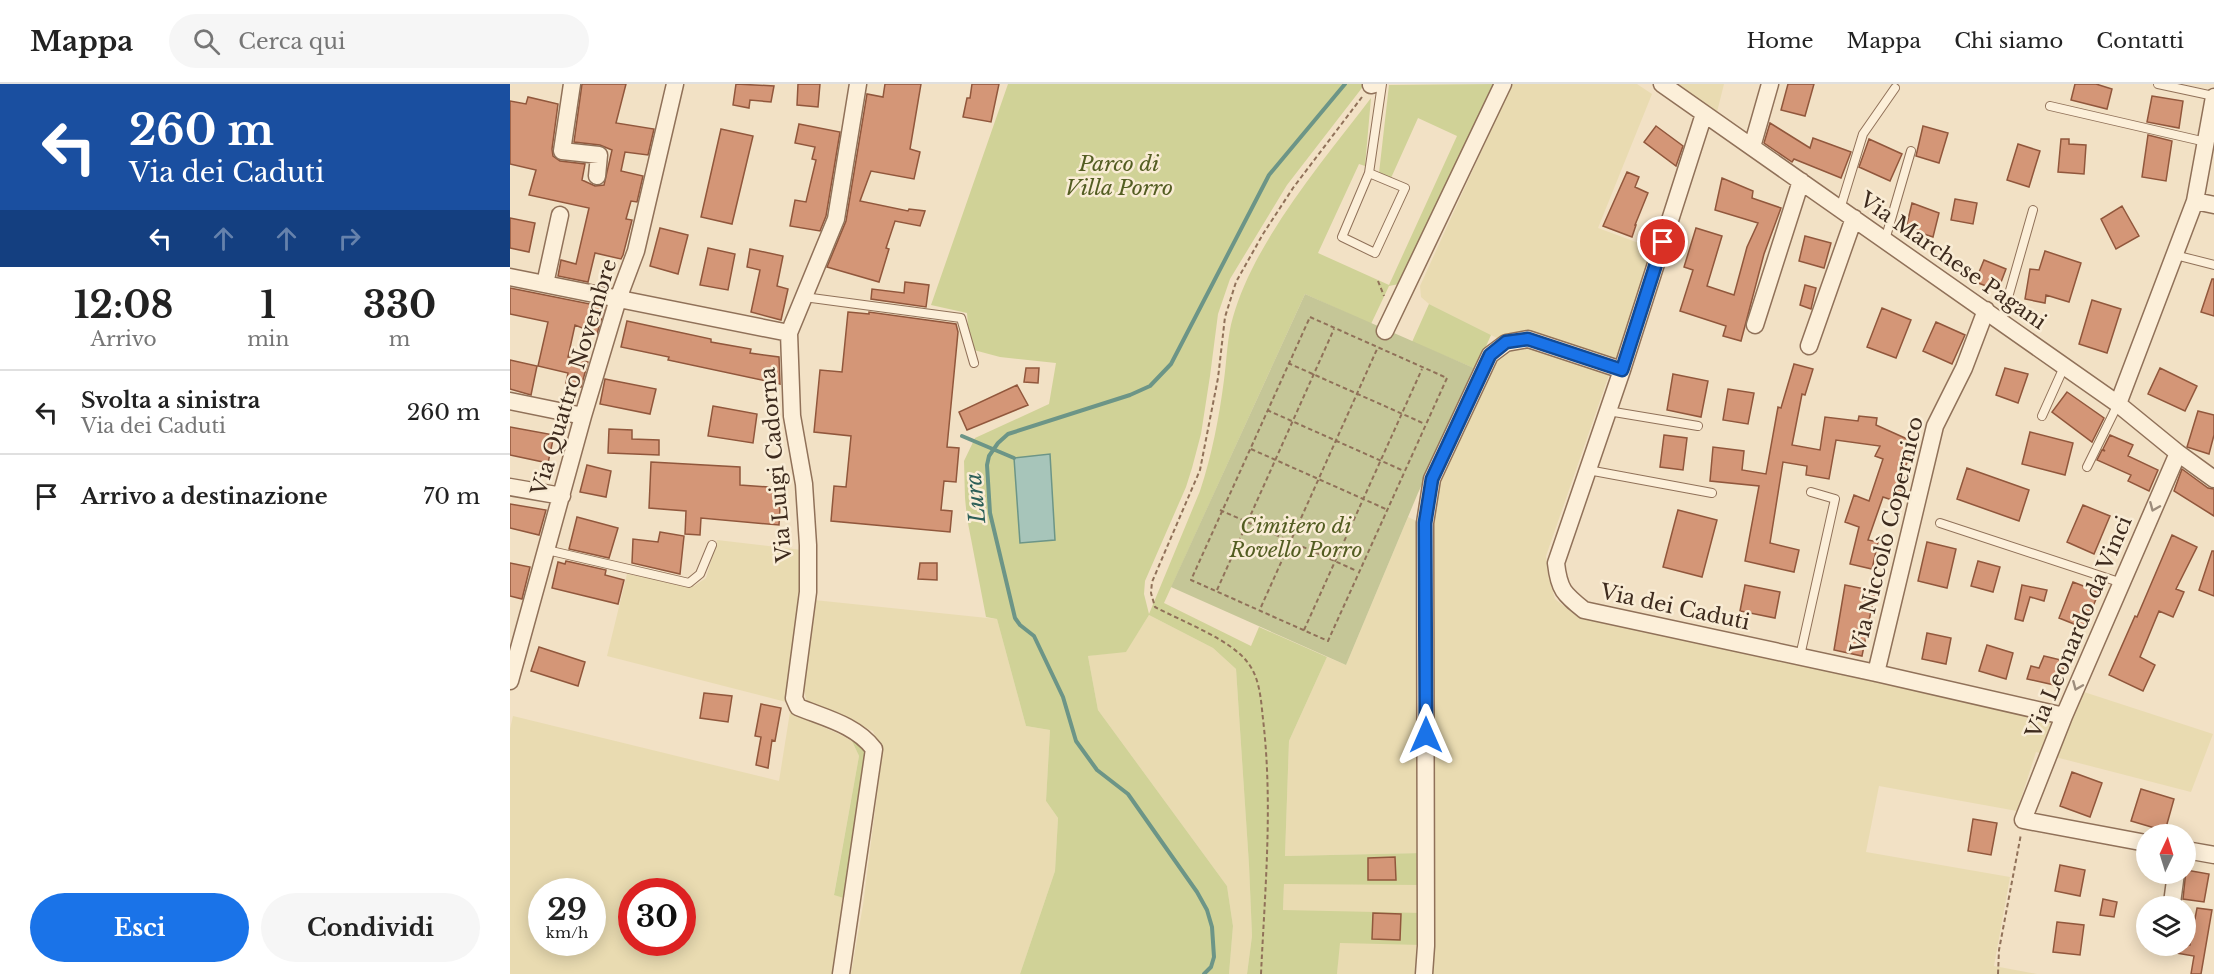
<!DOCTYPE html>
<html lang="it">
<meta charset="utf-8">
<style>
body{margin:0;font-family:"Libre Baskerville",serif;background:#f6f6f6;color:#222;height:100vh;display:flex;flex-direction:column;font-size:22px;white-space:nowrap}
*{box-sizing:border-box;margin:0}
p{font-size:20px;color:#767676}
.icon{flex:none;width:33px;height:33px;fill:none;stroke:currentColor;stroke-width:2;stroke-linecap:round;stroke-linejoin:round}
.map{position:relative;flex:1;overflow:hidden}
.drawer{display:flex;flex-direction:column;background:#fff;width:510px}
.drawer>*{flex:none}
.top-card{background:#1a4fa0;color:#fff;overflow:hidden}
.needle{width:39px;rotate:4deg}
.tools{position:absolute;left:1626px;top:740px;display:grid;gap:12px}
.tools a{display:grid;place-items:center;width:60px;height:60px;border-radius:50%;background:#fff;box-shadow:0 3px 15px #0003;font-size:30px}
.speed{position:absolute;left:18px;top:794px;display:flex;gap:12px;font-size:30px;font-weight:700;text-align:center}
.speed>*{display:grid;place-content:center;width:78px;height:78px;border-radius:50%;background:#fff;box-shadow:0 3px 15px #0003;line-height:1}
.speed small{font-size:15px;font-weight:400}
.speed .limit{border:9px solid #d22;background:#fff;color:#111}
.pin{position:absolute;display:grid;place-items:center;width:51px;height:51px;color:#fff;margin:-26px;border:3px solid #fff;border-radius:50%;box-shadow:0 2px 6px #0007}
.me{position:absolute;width:66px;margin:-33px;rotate:0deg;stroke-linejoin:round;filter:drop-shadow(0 0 4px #0008)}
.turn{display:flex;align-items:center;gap:21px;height:126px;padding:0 30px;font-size:27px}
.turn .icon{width:78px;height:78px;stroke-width:2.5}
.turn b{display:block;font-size:42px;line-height:51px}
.lanes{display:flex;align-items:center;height:57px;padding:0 30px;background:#0003;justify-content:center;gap:30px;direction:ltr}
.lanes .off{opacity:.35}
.eta{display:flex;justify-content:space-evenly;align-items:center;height:102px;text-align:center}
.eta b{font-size:36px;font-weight:700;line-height:42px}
.action{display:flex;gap:12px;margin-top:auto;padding:12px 30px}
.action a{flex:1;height:69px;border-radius:36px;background:#1a73e8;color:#fff;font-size:24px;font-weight:700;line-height:69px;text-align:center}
.action a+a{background:#f6f6f6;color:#222}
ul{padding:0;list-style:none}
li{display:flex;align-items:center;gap:18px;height:84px;padding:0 30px;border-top:2px solid #e0e0e0}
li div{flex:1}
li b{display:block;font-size:22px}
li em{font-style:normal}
header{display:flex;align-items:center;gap:36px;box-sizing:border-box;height:84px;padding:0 30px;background:#fff;border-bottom:2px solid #e0e0e0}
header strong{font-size:28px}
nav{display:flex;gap:33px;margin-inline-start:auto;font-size:21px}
.search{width:420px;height:54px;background:#f6f6f6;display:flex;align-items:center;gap:15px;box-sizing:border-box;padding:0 21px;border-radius:33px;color:#767676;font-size:22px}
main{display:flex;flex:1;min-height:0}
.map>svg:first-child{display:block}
.farmland{fill:#e9dbb1;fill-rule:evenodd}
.green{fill:#d0d297}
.cemetery{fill:#c5c697}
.water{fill:#a7c5ba;stroke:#6c9587;stroke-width:1.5}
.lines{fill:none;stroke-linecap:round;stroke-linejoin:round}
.stream{stroke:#6c9587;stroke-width:4}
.building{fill:#d49677;stroke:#91573c;stroke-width:1.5}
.lane-casing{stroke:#907159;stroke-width:10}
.street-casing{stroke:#907159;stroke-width:19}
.path{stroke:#907159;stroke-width:2;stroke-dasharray:4.5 3;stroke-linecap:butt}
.lane{stroke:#fcefd9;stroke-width:8}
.street{stroke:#fcefd9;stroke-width:16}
.oneway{stroke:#9d8d7c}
.route-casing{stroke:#114b97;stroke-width:15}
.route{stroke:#1a73e8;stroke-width:10}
.labels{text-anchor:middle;stroke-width:5;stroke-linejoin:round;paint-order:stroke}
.park-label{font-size:21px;font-style:italic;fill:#535d22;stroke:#f9ecd5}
.street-label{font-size:21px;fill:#3e2b1e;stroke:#f9ecd5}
.water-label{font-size:22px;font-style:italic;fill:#2c5f58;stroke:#f9ecd5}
</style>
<header>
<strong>Mappa</strong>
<div class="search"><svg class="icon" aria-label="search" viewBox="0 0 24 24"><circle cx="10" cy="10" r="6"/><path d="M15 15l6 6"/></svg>Cerca qui</div>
<nav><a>Home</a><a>Mappa</a><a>Chi siamo</a><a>Contatti</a></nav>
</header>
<main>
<section class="drawer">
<div class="top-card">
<div class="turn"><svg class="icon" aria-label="left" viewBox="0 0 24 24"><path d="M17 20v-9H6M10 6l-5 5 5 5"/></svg><div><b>260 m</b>Via dei Caduti</div></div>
<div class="lanes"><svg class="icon" aria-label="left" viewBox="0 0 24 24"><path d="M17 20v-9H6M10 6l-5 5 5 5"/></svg><svg class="icon off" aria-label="ahead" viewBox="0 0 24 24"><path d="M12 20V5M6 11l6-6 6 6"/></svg><svg class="icon off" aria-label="ahead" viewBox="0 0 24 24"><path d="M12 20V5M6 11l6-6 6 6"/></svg><svg class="icon off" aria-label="right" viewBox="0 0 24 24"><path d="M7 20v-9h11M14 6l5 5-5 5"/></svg></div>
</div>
<div class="eta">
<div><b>12:08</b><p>Arrivo</p></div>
<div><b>1</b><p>min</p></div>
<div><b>330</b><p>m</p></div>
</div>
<ul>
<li><svg class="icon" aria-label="left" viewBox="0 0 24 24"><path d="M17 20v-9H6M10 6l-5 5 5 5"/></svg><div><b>Svolta a sinistra</b><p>Via dei Caduti</p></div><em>260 m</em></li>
<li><svg class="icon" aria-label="arrive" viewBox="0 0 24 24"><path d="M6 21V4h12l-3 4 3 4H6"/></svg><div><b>Arrivo a destinazione</b></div><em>70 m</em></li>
</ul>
<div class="action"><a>Esci</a><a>Condividi</a></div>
</section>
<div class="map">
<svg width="1704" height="890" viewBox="0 0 1704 890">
<rect width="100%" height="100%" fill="#f2e1c5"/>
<path class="farmland" d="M1002 0H1127L1142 10 1088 144 1145 165 1107 279 1018 248H1006L987 254 919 220 911 213 910 202Z
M1168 0H1214L1207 28Z
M1018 262 1100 288 1036 472 1038 490 1045 515 1068 533 1562 635 1574 608 1703 650 1681 708 1526 668 1507 727 1369 702 1356 768 1500 793 1484 882 1527 890H827L829 859 773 826 774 800 912 769 775 772 779 657 817 573 836 581 898 433 919 443 928 396 990 268Z
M207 456 292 466 304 516 487 535 516 642 540 646 536 717 548 734 545 787 510 890H341L353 821 372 672 363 647 297 619 293 602 280 619 97 572 117 490 184 502 196 494Z
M639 531 703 564 726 585 739 781 742 852 737 890H719L723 842 717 802 588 626 578 572 616 567Z
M280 628 333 652 342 657 349 672 324 810 337 815 325 890H0V645L3 632 269 697ZM32 807H82V858H32ZM122 807H172V858H122Z"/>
<path class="green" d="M498 0H855L777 101 720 195 708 230 700 292 691 350 682 384 676 403 635 497 634 510 639 530 690 407C702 371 709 334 714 296 717 275 717 253 723 233 745 156 813 77 861 14L855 82 849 80 808 169 879 201 947 52 908 34 881 94 869 89 879 1 985 0 889 200 879 202 861 240 795 210 654 519 741 562 749 543 817 573 779 657 775 772 912 769V801L774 800 773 826 912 829V861L830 859 827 890H737L742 852 739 781 726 585 703 564 639 531 616 568 578 572 588 626 717 802 723 842 719 890H510L545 787 548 734 536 717 540 646 516 642 487 535 476 533 457 434 455 414 454 377 465 354 539 320 546 279 490 273 460 265 457 229 421 221Z
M919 220 981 251 966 285 902 258Z
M342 657 353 664 357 677 337 815 324 811 349 672Z"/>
<path class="cemetery" d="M795 210 966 285 908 409 836 581 661 503Z"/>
<path class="water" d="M540 370 545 456 510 459 504 374Z"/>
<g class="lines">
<path class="stream" d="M452 352 504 374
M694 890 701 883 704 873 702 843 697 826 687 808 618 710 587 686 566 657 553 613 524 552 510 541 505 534 480 429 477 381 479 372 488 359 498 350 620 311 640 302 661 280 759 91 835 0"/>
</g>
<path class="building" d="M72 0H116L106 39 144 45 138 71 115 68 111 87 133 92 127 118 121 117 116 135 122 136 113 171 111 175 85 169 78 198 48 192 51 176 66 180 79 124 19 111 26 86 0 80V17L16 20 18 13 48 20 42 65 43 72 50 77 75 80 72 96 85 102 94 101 102 66 90 61 64 58Z
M226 0 264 2 261 18 240 16 239 24 223 21Z
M288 0H310L308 23 287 21Z
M375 0H411L400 65 410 68 404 95 361 87 350 117 398 127 399 125 415 127 410 142 385 137 376 164 379 165 369 198 317 183 336 137 357 10 373 13Z
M462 0H489L481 38 453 33 457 14H460Z
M1278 0H1304L1295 32 1271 26Z
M1565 0H1586L1602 5 1597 25 1561 16Z
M1642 12 1673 17 1669 44 1637 38Z
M1260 39 1300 64 1303 54 1341 68 1331 94 1284 75 1282 78 1254 59Z
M289 40 330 48 316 132 310 147 280 142 285 116 296 118 306 76 302 75 305 63 285 59Z
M1146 42 1173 62 1166 82 1134 58Z
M1413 42 1438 49 1429 79 1406 72Z
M211 45 243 52 222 140 191 133Z
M1638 51 1662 57 1656 97 1632 93Z
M1359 55 1392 70 1380 97 1349 83Z
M1551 55H1559V60L1576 61 1574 90 1548 88Z
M1508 60 1530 67 1519 103 1497 96Z
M1117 88 1129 93 1125 103 1138 109 1125 141H1126L1122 153 1093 142Z
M1212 94 1243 107 1242 114 1271 124 1254 170 1231 257 1213 252 1216 242 1170 227 1183 186 1174 183 1186 144 1212 152 1197 202 1224 211 1237 163 1248 139 1205 126Z
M1445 115 1467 119 1463 140 1441 136Z
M1402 119 1429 129 1423 153 1396 144Z
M1612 122 1629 152 1606 165 1591 135Z
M0 134 25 139 19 168 0 164Z
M150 144 178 151 168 190 140 182Z
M1295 152 1321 159 1314 184 1289 177Z
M198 164 225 170 218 206 190 201Z
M240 165 273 172 267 202 278 205 271 236 241 228 250 186 237 183Z
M1535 167 1571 179 1559 218 1536 211 1535 219 1515 215 1520 185 1529 186Z
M1474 176 1496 185 1488 206 1465 198Z
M1702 195H1704V232L1691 228Z
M395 198 419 201 416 223 361 215 362 205 394 209Z
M1295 201 1306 204 1301 225 1290 221Z
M0 204 95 223 87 250 65 241 58 273 78 278 71 303 56 299 58 289 28 282 38 238 0 230Z
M1582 216 1611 225 1597 269 1569 260Z
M1372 224 1401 236 1386 274 1357 263Z
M338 228 359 230V228L446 240 448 248 437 363 449 364 446 398 434 397 431 426 442 427 440 448 321 437 324 402 336 403 341 352 304 348 310 286 332 288Z
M117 237 201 255V258L241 265 240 269 269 273 270 300 158 276 159 273 111 263Z
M1426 238 1455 251 1442 280 1413 267Z
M0 276 27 282 21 311 0 305Z
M1284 280 1303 285 1295 311 1292 310 1282 361 1310 366 1315 333 1348 337 1349 332 1367 334 1366 341 1406 359 1392 390 1396 392 1388 418 1373 413 1358 456 1368 458 1362 485 1340 480 1349 443 1335 438 1344 411 1359 417 1373 375 1365 372 1370 362 1326 356 1319 395 1296 391 1297 382 1273 378 1260 459 1289 466 1284 488 1235 477 1249 402 1200 397 1203 363 1234 367 1232 386 1256 390 1268 323 1271 324Z
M516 284H529L528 299 514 298Z
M1495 284 1518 290 1508 319 1486 311Z
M1650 284 1687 302 1675 327 1638 310Z
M1163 290 1198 297 1191 333 1157 326Z
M95 295 146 305 140 330 90 320Z
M507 301 518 321 457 346 449 328Z
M1218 305 1244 309 1238 340 1213 336Z
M1557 308 1594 334 1582 358 1542 328Z
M203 322 247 330 243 359 198 352Z
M1688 327 1704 331V351L1699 370 1677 363Z
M0 343 44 351 38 379 0 371Z
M99 345 122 346V355L149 356V371L98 369Z
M1520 348 1563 359 1555 391 1512 380Z
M1154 351 1177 354 1173 386 1150 383Z
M1600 351 1623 361 1618 372 1648 386 1639 407 1618 397 1621 391 1587 376 1592 366 1595 367 1593 365Z
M141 378 230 383V401L271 404 269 441 191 434 190 451 175 450 176 427 139 424Z
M77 381 101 387 96 413 70 408Z
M1457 384 1519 406 1509 437 1447 415Z
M1672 385 1698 404 1704 405V432L1664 407Z
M0 420 36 426 29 451 0 444Z
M1573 421 1600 432 1584 470 1557 458Z
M1168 426 1207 436 1192 493 1153 483Z
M67 433 108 444 99 474 59 465Z
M150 448 174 452 170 490 122 479 123 455 148 458Z
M1662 451 1687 463 1666 505 1674 508 1663 533 1649 527 1630 573 1645 581 1633 607 1599 591 1625 532 1627 533Z
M1417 458 1446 465 1437 504 1408 497Z
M1702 467H1704V512L1689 506Z
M56 477 96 486 95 491 114 496 108 520 42 504 48 478 55 480Z
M1468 477 1490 483 1483 508 1461 502Z
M0 479 20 483 12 515 0 512Z
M410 479H427V496L408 495Z
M1563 498 1589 508 1574 544 1549 534Z
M1235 501 1270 508 1265 534 1230 527Z
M1335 501 1365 507 1352 572 1324 566Z
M1512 501 1537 506 1534 517 1520 513 1513 537 1505 535Z
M1417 549 1441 554 1436 580 1412 575Z
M1477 561 1503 569 1496 595 1469 587Z
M29 563 75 578 68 602 21 587Z
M1534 572 1555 577 1549 602 1517 595 1521 582 1529 584Z
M194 609 222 612 218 638 190 634Z
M251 620 271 624 265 657 262 656 258 684 246 681 251 653 245 652Z
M1562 688 1592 699 1580 733 1550 722Z
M1631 705 1664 715 1655 747 1621 737Z
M1463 735 1487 739 1481 771 1458 767Z
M885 773 886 796H858V774Z
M1550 781 1575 786 1570 812 1545 807Z
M1676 786 1699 790 1694 818 1673 815Z
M1593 815 1607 818 1604 833 1590 831Z
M1687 824 1702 826 1691 890H1681L1684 872 1655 867V861H1680Z
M863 829 891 830 890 856 862 855Z
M1547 838 1574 841 1570 871 1543 868Z"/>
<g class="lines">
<defs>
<path id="lane" d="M1648 0 1704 12
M1540 22 1696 58
M859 89 895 104 865 169 832 153 859 89 872 0
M1330 125 1353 50 1385 4
M1375 156 1401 67
M1665 171 1704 181
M294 213 451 234 464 279
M1491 238 1523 126
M1098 327 1188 342
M1532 332 1554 283
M1577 383 1608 320
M1078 386 1202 409
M1430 439 1612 499
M37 466 179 499 190 490 202 461
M1290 572 1325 415 1301 408"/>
<path id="street" d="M62 0 52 67 89 71 87 92
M1152 0 1608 320 1668 369 1704 395
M861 1 865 0
M1194 30 1112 286 1046 479C1049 506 1054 510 1074 526L1366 589 1554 632
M1242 63 1260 0
M1685 117 1704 121
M0 193 279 249
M35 200 50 131
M1245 241 1291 97
M875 247 993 0
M1299 262 1344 134
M0 317 73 332
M1608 320 1685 117 1704 13
M0 403 52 412
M1366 589 1425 342 1454 284 1476 226
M0 597 73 332 108 215 126 167 165 0
M1636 759 1513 736 1554 632 1668 369
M1676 766 1704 771
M1662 819 1666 789
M331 890 364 665C346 641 315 634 288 623L284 614 298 508V461L294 400 282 332 279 249 326 135 348 0
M914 890 916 862 915 439 922 395 980 271 996 259 1018 255 1112 286"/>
</defs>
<use href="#lane" class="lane-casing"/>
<use href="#street" class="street-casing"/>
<path class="path" d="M868 197 874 212
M800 233 937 294 818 557 681 496Z
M778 279 915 340
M757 326 894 387
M741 365 878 426
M710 426 847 487
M707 506 824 245
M751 523 868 263
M794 546 912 285
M751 890C755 805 763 720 753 635 751 617 750 594 738 579 722 556 671 537 645 523L641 509 642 498 690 386 708 294 715 233 726 198 753 150 783 104 852 13
M1488 890 1489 866 1511 750"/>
<use href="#lane" class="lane"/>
<use href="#street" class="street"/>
</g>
<defs><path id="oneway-chevron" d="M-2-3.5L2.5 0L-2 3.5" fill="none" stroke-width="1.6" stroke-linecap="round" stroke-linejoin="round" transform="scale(1.5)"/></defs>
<g class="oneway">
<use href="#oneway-chevron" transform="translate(1644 423) rotate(113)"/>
<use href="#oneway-chevron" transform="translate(1567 602) rotate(113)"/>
</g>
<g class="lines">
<defs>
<path id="route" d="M916 651 915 439 922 395 980 271 996 258 1018 255 1112 286 1153 158"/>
</defs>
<use href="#route" class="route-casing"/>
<use href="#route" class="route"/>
</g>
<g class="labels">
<g class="park-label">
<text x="609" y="87">Parco di<tspan x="609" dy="24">Villa Porro</tspan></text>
<text x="786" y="449">Cimitero di<tspan x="786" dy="24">Rovello Porro</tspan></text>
</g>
<g class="street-label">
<text transform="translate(1443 177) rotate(35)" y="7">Via Marchese Pagani</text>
<text transform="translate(64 293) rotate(-73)" y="7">Via Quattro Novembre</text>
<text transform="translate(266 381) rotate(-95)" y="7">Via Luigi Cadorna</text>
<text transform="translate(1377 451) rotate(-76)" y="7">Via Niccolò Copernico</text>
<text transform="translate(1165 523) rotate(12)" y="7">Via dei Caduti</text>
<text transform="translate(1569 543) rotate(-67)" y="7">Via Leonardo da Vinci</text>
</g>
<g class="water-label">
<text transform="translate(465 414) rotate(-95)" y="8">Lura</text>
</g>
</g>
</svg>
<div class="tools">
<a><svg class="needle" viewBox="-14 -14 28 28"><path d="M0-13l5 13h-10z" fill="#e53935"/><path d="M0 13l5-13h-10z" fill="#767676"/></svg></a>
<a><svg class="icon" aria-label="layers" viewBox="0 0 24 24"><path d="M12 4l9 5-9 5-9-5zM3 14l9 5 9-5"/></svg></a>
</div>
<div class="speed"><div>29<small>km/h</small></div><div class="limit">30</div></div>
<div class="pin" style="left:1153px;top:158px;background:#d93025"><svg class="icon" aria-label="arrive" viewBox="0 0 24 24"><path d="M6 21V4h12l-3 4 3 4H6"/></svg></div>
<svg class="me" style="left:916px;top:651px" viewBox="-20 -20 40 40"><path d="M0-17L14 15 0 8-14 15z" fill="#1a73e8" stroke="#fff" stroke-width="4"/></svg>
</div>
</main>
